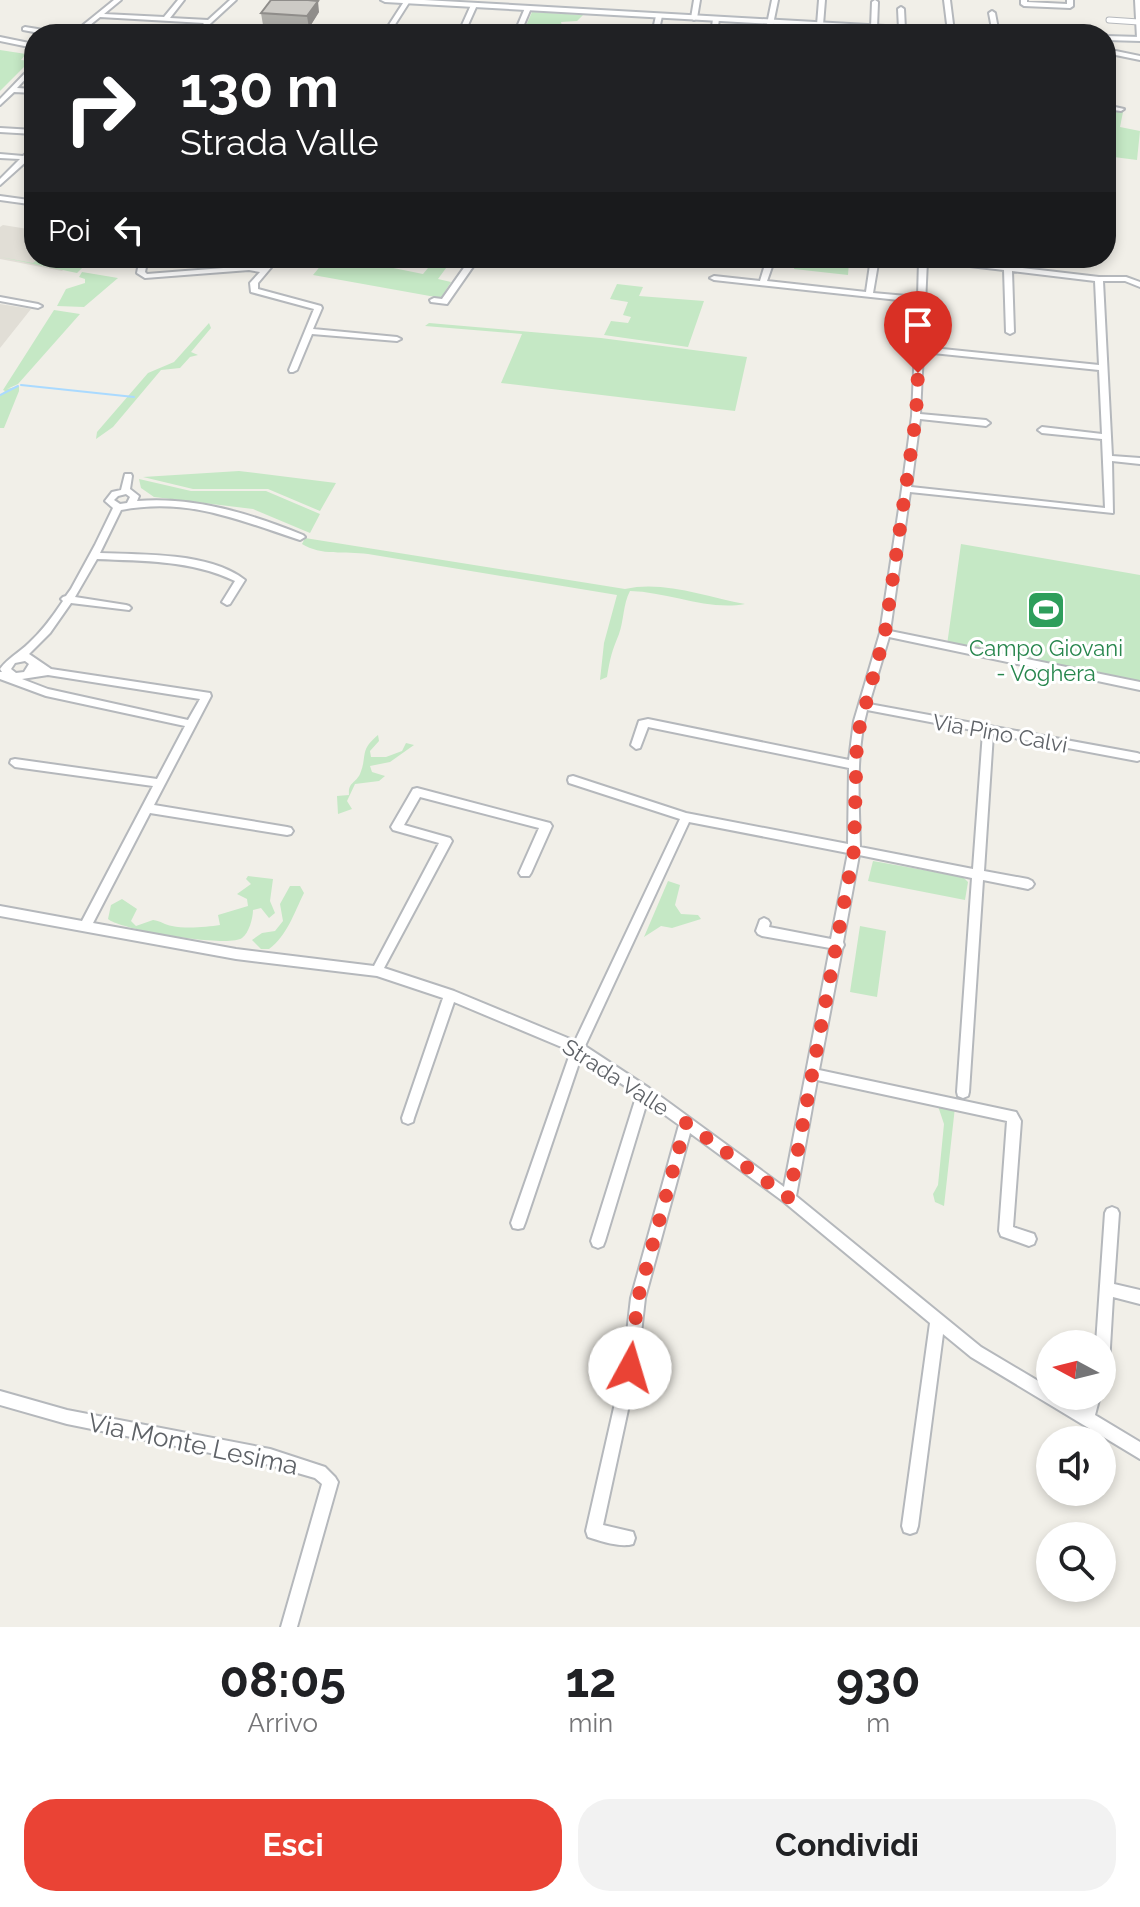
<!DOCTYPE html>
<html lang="it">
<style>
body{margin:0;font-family:Raleway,sans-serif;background:#f2f2f2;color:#202124;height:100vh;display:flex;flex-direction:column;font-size:30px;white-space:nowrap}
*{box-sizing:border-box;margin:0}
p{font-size:26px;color:#757577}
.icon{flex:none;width:44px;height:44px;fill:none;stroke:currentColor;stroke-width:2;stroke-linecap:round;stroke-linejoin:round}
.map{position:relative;height:1627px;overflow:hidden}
.sheet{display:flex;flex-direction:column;background:#fff;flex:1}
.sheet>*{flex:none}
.banner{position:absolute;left:24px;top:24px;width:1092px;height:244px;border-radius:32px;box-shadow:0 4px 12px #0003;background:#202124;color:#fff;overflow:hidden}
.needle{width:52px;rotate:277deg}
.controls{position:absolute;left:1036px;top:1330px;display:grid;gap:16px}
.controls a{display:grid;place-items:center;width:80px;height:80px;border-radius:50%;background:#fff;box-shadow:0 4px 12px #0003;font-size:40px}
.pin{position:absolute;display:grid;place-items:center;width:68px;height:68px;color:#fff;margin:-82px -34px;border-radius:50% 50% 50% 0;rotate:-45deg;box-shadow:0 0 8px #0007}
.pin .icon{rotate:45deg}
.me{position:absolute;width:88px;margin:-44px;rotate:6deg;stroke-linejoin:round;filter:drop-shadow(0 0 6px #0008)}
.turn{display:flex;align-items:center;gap:28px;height:168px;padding:0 24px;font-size:36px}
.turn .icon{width:104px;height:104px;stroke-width:2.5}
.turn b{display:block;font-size:56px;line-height:68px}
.then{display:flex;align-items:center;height:76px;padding:0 24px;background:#0003;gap:16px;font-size:30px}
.eta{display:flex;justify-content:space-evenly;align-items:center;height:136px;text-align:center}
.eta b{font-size:48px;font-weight:700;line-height:56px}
.button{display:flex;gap:16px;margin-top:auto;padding:16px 24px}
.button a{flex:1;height:92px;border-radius:32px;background:#ea4335;color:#fff;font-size:32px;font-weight:700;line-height:92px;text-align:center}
.button a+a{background:#f2f2f2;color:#202124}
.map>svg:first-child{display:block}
.education{fill:#e1ded6}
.green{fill:#c5e8c5}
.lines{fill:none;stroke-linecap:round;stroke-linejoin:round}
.stream{stroke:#aadaff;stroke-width:2}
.pedestrian-casing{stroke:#b5b8bc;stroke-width:7}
.minor-casing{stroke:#b5b8bc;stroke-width:4}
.secondary-casing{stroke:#b6babf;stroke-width:4}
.pedestrian{stroke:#fff;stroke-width:5}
.minor{fill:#fff;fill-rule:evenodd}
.secondary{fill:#fff;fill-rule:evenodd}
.wall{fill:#afaea9}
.shaded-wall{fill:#8f8d8a}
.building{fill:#cccac5;stroke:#8f8d8a;stroke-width:2}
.route{stroke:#ea4335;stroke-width:14;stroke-dasharray:0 25.2}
.labels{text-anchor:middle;stroke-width:6;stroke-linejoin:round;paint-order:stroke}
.leisure-label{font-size:22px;fill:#27864d;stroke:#fff}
.street-label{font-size:22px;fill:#5f6368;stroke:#fff}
.near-street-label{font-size:26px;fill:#5f6368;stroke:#fff}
</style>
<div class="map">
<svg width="1140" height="1627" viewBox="0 0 1140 1627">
<rect width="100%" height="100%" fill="#f1efe8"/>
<path class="education" d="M3 225 34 230V258H75L62 271 0 259V227Z
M0 304 31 309 0 348Z"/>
<path class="green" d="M532 12 583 15 577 21 561 22 563 30 525 28Z
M0 50 26 54 21 60 30 61 0 91Z
M1106 109 1123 112 1120 127 1140 131 1137 160 1106 156Z
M0 257 33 263 39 258H75L72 262 77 258H92L77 273Z
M327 258H344L423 274 433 262 449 264 438 279 451 282 441 298 313 275Z
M797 258 849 262 848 275 794 269Z
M82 272 118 278 84 307 57 306 66 289 85 283V279L79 277Z
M617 284 643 287 639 296 704 301 688 347 604 335 611 321 628 323 631 317 623 315 628 302 610 299Z
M54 310 80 314 18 384 7 389 19 386V391L4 428H0V396L5 391 3 390Z
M209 323 211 328 191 352 198 355 190 357 180 368 161 370 113 427 96 439 97 432 148 373 174 362Z
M429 323 601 338 747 357 735 411 501 383 522 334 425 326Z
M239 471 336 483 320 511 268 489H193L143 477Z
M139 479 191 491H266L320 514 310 533 253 509 154 497 141 488Z
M305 538 625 589C663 580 707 597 745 604 708 611 669 592 630 591 623 604 624 620 619 634 612 651 610 658 607 677L600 680 604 643 617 595 368 554C345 551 321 556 302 544Z
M961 544 1140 575V684L947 645Z
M378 735 379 741 370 751 371 757H386L402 751 406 743 414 745 390 762 370 766 372 772 385 776 379 781 355 784 347 801 352 809 338 814 337 796 349 795C348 782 355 784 360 774 368 754 359 751 378 735Z
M873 861 963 877 968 882 965 900 868 881Z
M248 876 273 879 270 901 275 913 269 918 261 908 253 910C253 918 249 933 242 938 229 948 120 930 108 919L111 905 122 899 137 909 131 921 136 926 153 920C161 921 165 925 172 926 186 929 207 927 220 925L218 915 248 906 247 899 237 894 251 884 246 879Z
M668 881 680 885 675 905 681 914 698 915 701 919 672 928 661 926 644 937Z
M290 886H300L304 893C294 913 287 936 269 949H261L252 940 262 933 275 931 283 921 280 904Z
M860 926 886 931 877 997 850 992Z
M937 1103 955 1107 944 1206 935 1202 933 1194 938 1185 944 1124Z"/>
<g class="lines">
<path class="stream" d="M21 385 134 397
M0 395 18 386"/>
<defs>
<path id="pedestrian" d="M1109 20 1139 22"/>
<path id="minor" d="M114 0H121L104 14 164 17 178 0H184L170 18 208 20 230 0H236L199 34H193L204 23 100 17 79 34H72Z
M405 0 410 1 389 34H383Z
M694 0H700L697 18 694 20 691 18Z
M772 0H778L771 34H765Z
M819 0H825L823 25 820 27 817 25Z
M875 0 878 2 877 28 874 30 871 28 872 2Z
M944 0H950L954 32 951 34 948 32Z
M1021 0H1027V2L1067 4V0H1073V6L1070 8 1024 6 1021 4Z
M1135 0H1140V40L1137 38Z
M474 3 477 5 464 34H458L471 5Z
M528 6 531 8 520 34H514L525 8Z
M901 7 904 9 905 29 902 31 899 29 898 9Z
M992 11 995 13 999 34H993L989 13Z
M659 14 662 16 658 34H652L656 16Z
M716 17 719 19 717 34H711L713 19Z
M25 27 56 32 59 34H45L23 30V28Z
M0 37 34 44V48L0 41Z
M1106 49 1140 56V60L1106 53Z
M34 64V70L17 88 34 89V93L14 92 0 105V99Z
M1106 105 1124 109 1121 111 1106 109Z
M0 128 34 130V134L0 132Z
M34 147V153L29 159 0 185V179L20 159 0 158V154L23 156Z
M0 196 29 200 32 202 29 204 0 200Z
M140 258H148L145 272 147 274 249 266 263 268 271 258H279L258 283V289L321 306 322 308 313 329 397 337 401 339 397 341 312 334 297 370 293 372H290L289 370 314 309 251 292 250 283 260 272 249 270 145 278 137 273Z
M451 258H479L447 304 431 302 430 300 434 298 442 299 468 262Z
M767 258H775L767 281 866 292 871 258H879L873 293 918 297 919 260 916 258H939L1099 277H1126L1140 282V287L1125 281H1103L1112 456 1140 458V464L1112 461 1113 513 910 492 890 631 1140 682V690L889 637 869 704 1137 753 1140 754V760L1137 761 993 734 984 871 1028 879 1032 881 1034 884 1032 887 1028 889 983 880 969 1092 968 1096 963 1098 958 1096 957 1092 972 878 859 855 843 942 844 945 842 949 819 1070 1016 1112 1021 1121 1013 1227 1034 1234 1036 1239 1034 1244 1029 1246 1001 1236 999 1231 1007 1121 817 1080 796 1196 981 1347 1050 1388V1396H1063L1082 1408 1086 1396H1100L1095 1415 1140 1442V1459L971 1357 943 1334 918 1526 916 1532 910 1534 904 1532 902 1526 930 1323 784 1202 690 1133 645 1298 637 1368 603 1525 633 1532 635 1538 633 1544C621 1548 600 1541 588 1537L586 1531 623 1368 631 1298 679 1125 647 1102 605 1241 603 1246 598 1248 593 1246 591 1241 637 1094 581 1057 525 1223 523 1228 518 1229 513 1228 511 1223 571 1051 454 1002 414 1118 413 1122 408 1124 403 1122 402 1118 443 998 377 976 236 959 0 916V906L82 921 153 786 15 767 10 763 11 760 15 759 157 779 185 726 46 696 0 679V672H2L0 669C9 657 19 653 29 643 42 631 53 616 63 601L61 599 63 597 66 596 71 589 95 545 113 508 105 501 112 492 121 490 125 474H131L132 476 130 489 139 496 137 501C194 496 251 514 303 535L305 537 300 540C238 520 188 497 121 510L100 553C144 555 209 552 245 580L230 604 227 605 222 602 235 581C191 560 144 561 97 559L75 597 126 605 129 606 131 608 129 610 71 603 50 633 29 654 51 669 210 693 211 696 154 805 287 827 291 828 293 831 291 834 287 835 150 813 93 923 236 949 374 966 439 843 393 830 391 827 413 789 417 788 546 822 550 823 552 826 531 873 529 876H521L519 873 539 828 420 797 404 825 450 838 452 841 384 968 454 991 575 1041 680 819 569 783 568 780 569 777 573 776 686 813 848 844 849 768 648 727 640 748 636 749 631 745 639 721 648 719 849 760 854 721 880 633 902 489 912 416 917 302 714 280 710 278 714 276 760 281ZM927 261 1004 270 1006 332 1010 334 1014 332 1012 271 1095 281 1099 365 923 347ZM923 352 1099 370 1102 434 1042 427 1038 430 1042 433 1102 439 1105 508 911 487 920 419 986 426 990 423 986 420 920 414ZM126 494 130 497 127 503 120 504 114 500 118 496ZM25 661 29 664 24 672 16 673 11 669 15 663ZM48 675 200 699 188 720 48 689 22 679ZM867 710 983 732 973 869 860 847C859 802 855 754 867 710ZM689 822 848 853 831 939 769 927 770 923 768 920 764 918 760 920 756 931 758 934 762 936 830 948 784 1187 649 1088 585 1046Z
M0 297 38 304 42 306 38 308 0 301Z
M1112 1207 1117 1209 1119 1213 1114 1284 1140 1290V1304L1113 1297 1109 1364 1107 1369 1102 1371V1344H1096L1105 1213 1107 1209Z
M0 1391 67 1410 270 1449 325 1467 335 1477 338 1482 297 1627H281L322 1484 315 1478 270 1465 67 1424 0 1405Z"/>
<path id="secondary" d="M381 0H424L991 32 995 34H951L385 2Z
M1106 36 1140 37V41L1106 40Z"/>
</defs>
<use href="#pedestrian" class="pedestrian-casing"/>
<use href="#minor" class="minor-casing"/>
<use href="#secondary" class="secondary-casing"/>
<use href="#pedestrian" class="pedestrian"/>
<use href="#minor" class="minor"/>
<use href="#secondary" class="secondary"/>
</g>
<path class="wall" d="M319 12 309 28 263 25 261 13Z"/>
<path class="shaded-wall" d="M318 1 319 12 309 28 307 16Z"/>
<path class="building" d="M271 0H308L318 1 307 16 261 13Z"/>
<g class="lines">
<path class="route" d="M630 1368 638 1298 686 1123 789 1198 854 850 857 737 885 633 916 416 918 373"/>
</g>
<defs>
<symbol id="stadium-square" viewBox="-11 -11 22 22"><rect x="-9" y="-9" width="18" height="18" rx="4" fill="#2e9e5b" stroke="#fff"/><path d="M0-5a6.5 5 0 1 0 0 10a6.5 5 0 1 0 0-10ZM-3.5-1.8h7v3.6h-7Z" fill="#fff"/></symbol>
</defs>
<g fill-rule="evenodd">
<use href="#stadium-square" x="1024" y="588" width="44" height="44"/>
</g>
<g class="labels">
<g class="leisure-label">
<text x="1046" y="656">Campo Giovani<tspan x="1046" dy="25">- Voghera</tspan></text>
</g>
<g class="street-label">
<text transform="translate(1000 733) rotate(10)" y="8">Via Pino Calvi</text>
<text transform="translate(616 1077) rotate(33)" y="8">Strada Valle</text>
</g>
<g class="near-street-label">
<text transform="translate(193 1444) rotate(12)" y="9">Via Monte Lesima</text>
</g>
</g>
</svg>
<div class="controls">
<a><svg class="needle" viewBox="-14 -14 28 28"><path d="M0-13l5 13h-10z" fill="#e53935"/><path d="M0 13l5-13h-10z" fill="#757577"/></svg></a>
<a><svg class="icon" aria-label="sound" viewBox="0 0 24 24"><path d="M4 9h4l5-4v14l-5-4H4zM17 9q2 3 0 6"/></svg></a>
<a><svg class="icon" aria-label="search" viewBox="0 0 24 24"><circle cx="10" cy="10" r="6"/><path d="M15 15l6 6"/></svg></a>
</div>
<div class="pin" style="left:918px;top:373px;background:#d93025"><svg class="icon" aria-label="arrive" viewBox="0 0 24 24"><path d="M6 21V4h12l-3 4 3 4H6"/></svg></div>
<svg class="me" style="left:630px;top:1368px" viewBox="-20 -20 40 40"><circle r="19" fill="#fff"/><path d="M0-13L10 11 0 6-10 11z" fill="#ea4335"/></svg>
<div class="banner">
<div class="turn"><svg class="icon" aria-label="right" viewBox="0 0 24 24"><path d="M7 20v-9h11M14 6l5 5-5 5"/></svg><div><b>130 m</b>Strada Valle</div></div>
<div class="then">Poi<svg class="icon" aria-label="left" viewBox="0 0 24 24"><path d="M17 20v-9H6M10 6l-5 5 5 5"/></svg></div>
</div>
</div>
<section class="sheet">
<div class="eta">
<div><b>08:05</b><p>Arrivo</p></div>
<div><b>12</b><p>min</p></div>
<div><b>930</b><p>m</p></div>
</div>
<div class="button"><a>Esci</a><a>Condividi</a></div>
</section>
